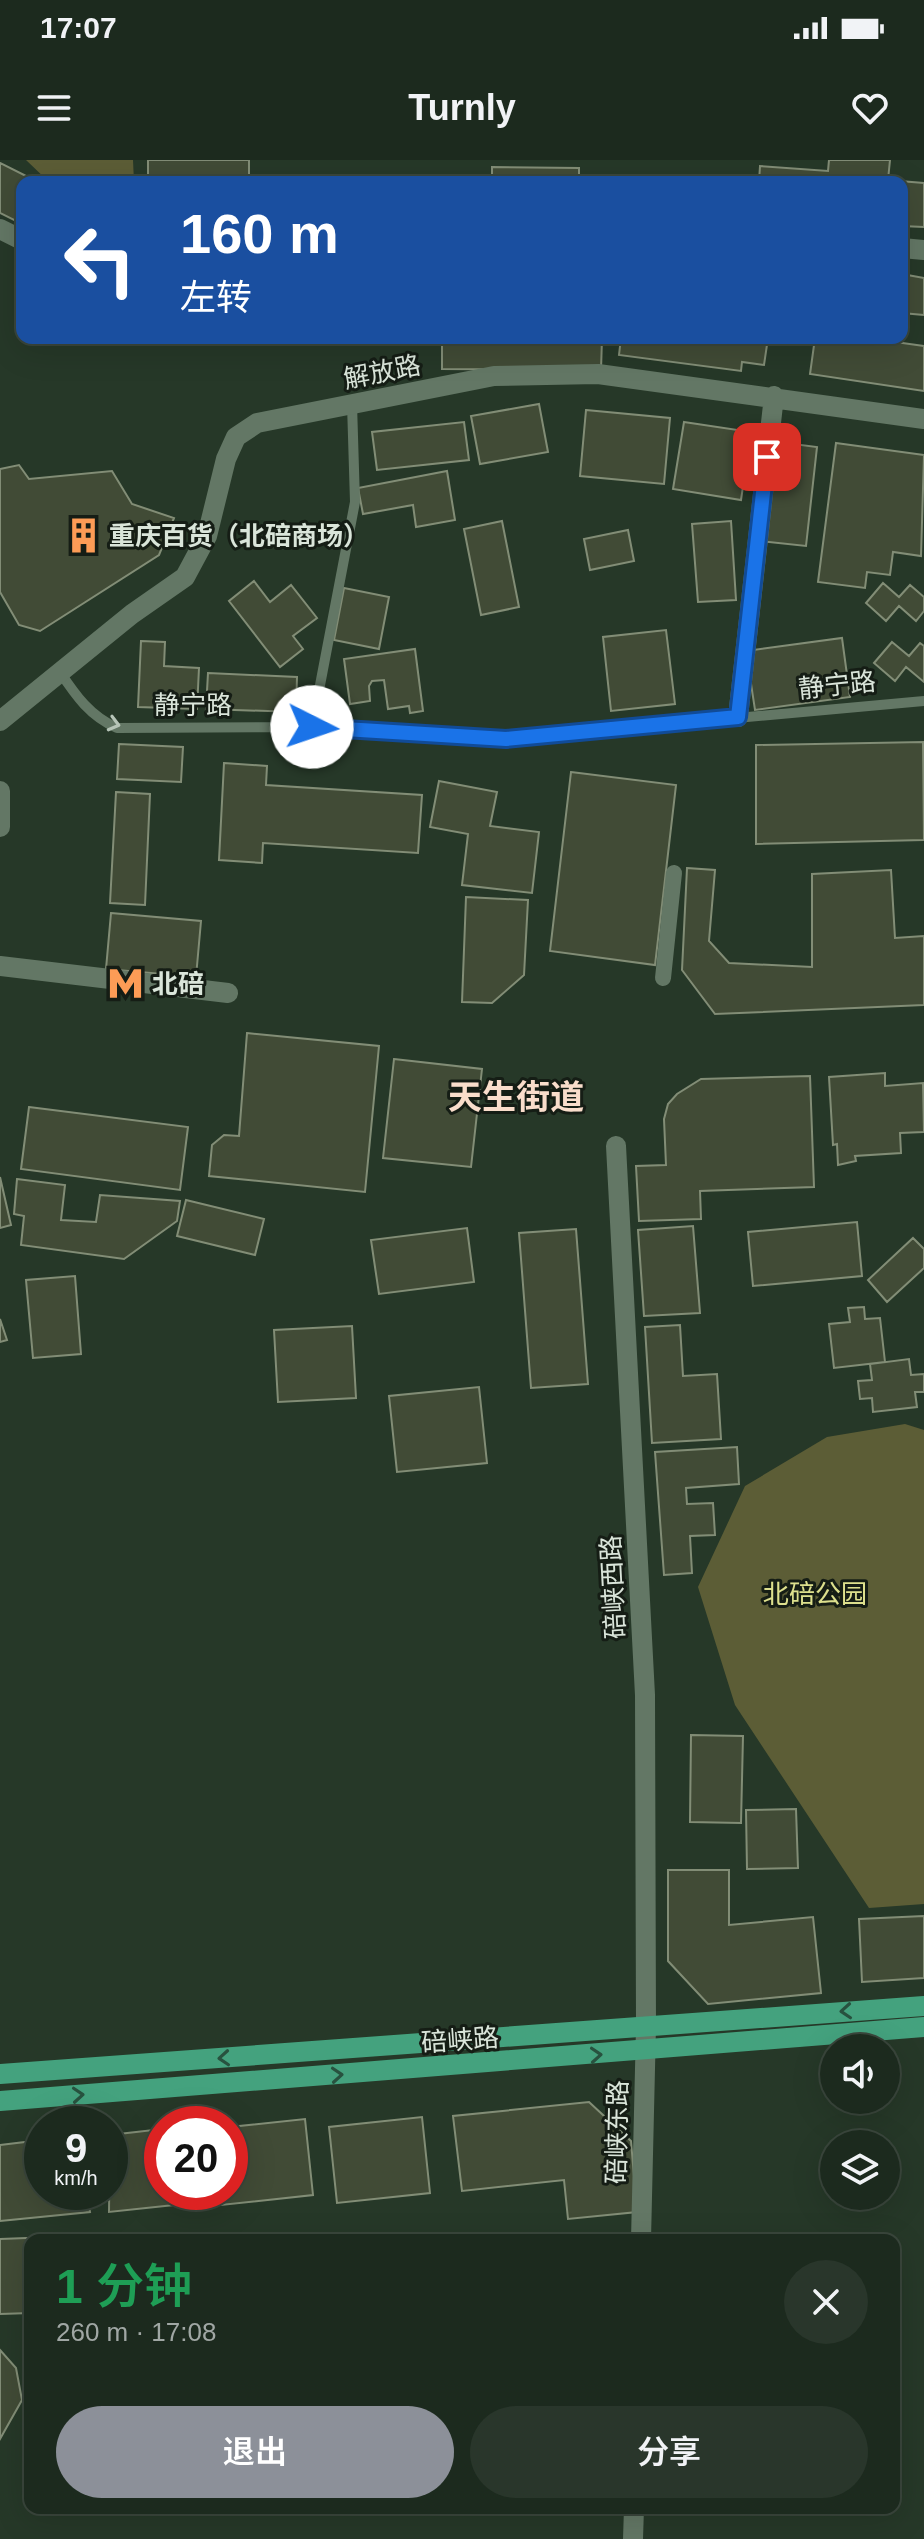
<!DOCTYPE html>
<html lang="zh">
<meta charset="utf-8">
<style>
body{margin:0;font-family:Helvetica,"Noto Sans SC",sans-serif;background:#29362b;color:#f1f3f6;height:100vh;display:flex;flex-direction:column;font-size:30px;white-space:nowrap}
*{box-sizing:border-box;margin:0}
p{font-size:26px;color:#a0a7a4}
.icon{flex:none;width:44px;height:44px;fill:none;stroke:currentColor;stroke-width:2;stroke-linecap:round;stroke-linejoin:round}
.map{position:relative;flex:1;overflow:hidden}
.side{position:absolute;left:24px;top:2074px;width:876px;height:280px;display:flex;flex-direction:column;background:#1c2a1e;border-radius:16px;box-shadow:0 8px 32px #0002,0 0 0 2px #3a463c}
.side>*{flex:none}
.top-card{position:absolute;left:16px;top:16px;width:892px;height:168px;border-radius:16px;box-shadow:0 8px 32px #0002,0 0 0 2px #3a463c;background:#1a4fa0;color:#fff;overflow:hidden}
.fabs{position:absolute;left:820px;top:1874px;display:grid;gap:16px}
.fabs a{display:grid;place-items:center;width:80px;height:80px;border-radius:50%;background:#1c2a1e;box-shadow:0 8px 32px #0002,0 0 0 2px #3a463c;font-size:40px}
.speed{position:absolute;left:24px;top:1946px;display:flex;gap:16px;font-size:40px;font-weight:700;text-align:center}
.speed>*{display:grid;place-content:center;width:104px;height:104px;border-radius:50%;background:#1c2a1e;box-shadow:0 8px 32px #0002,0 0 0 2px #3a463c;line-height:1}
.speed small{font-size:20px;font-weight:400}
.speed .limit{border:12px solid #d22;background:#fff;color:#111}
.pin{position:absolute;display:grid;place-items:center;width:68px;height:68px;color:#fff;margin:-34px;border-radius:16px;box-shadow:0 4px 12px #0006}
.me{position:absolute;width:88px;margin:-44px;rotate:94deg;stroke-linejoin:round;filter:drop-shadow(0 0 6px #0008)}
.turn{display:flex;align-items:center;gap:28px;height:168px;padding:0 32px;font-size:36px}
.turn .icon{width:104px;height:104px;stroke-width:2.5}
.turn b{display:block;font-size:56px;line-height:68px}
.round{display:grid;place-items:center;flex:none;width:84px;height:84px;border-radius:42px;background:#29362b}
.head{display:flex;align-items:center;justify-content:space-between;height:136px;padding:0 32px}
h1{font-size:48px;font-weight:600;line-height:60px;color:#1e9e55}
.action{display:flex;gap:16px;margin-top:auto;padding:16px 32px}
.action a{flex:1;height:92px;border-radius:48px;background:#8c9099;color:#fff;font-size:32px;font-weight:600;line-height:92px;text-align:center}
.action a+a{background:#29362b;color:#f1f3f6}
.status{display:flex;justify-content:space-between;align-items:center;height:56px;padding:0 40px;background:#1c2a1e;direction:ltr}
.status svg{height:22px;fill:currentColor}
header{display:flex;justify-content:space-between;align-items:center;height:104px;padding:0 32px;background:#1c2a1e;font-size:36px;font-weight:600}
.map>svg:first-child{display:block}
.green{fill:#5c5d36}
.building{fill:#414b36;stroke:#828d76;stroke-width:2}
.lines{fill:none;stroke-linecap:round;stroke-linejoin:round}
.service{stroke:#637765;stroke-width:10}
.pedestrian{stroke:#637765;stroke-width:16}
.minor{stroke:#637765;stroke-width:20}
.tertiary{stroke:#637765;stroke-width:20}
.primary{stroke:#44a27e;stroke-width:20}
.oneway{stroke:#b6c4b7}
.oneway2{stroke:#28523f}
.route-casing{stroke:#114b97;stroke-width:20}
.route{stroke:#1a73e8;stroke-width:14}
.labels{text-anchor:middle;stroke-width:6;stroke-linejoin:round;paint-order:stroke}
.street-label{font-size:26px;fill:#dae5da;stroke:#151d15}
.poi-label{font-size:26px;font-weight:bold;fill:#dae5da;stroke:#151d15;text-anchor:start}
.park-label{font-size:26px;fill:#dde08d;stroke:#151d15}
.district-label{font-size:34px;font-weight:bold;fill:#f9ddcb;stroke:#151d15}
</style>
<div class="status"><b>17:07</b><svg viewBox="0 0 49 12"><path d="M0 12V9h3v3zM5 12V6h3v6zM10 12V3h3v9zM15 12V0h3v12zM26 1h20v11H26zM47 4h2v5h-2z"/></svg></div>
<header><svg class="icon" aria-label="menu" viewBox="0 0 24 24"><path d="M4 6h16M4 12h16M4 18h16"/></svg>Turnly<svg class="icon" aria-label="heart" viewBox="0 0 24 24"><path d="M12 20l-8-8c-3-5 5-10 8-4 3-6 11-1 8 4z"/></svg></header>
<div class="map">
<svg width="924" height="2379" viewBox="0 0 924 2379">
<rect width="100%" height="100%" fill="#263828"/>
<path class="green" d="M26 0H133L134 22H49Z
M905 1264 924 1270V1744L869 1748 735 1545 698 1427 745 1326 827 1277Z"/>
<path class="building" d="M148 0H249V22H148Z
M829 0H890L888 20 924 23V67L902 66V22H759L760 6 828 11Z
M0 3 38 22H22V64L0 53Z
M492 7 579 8V22H492Z
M612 15 720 22H612Z
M376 16V22H309L308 18Z
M902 114 924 118V155L902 153Z
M442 178H602L601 210 442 209Z
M621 178H768L764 205 742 202 741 211 619 195Z
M815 178H867L924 186V231L810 214Z
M539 244 548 292 480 304 471 256Z
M586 250 670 258 664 324 580 316Z
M464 262 469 300 377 310 372 272Z
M684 262 751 272 741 340 673 329Z
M770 281 817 287 806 386 759 381Z
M836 283 924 295 921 396 893 392 890 415 867 412 865 428 818 422Z
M19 305 29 319 112 311 132 344 174 358 159 395 40 471 19 465 0 432V309Z
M447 311 455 360 416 367 413 345 363 354 358 328Z
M502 361 519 447 481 455 464 369Z
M731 361 736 440 698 442 692 364Z
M628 370 634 401 590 410 584 379Z
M254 421 270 442 291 425 317 458 293 476 303 489 280 507 229 441Z
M883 423 899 437 910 425 924 437V451L916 461 899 446 886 461 866 443Z
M344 428 389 437 379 489 334 480Z
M666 470 675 544 611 551 603 477Z
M842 478 850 537 755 550 746 491Z
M141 481 165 482 164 506 199 508 197 549 138 547Z
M892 482 909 496 920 483 924 486V522L906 507 895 521 874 503Z
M415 489 423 551 410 553 409 546 388 549 384 520 372 521 369 526 370 541 350 544 344 499Z
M208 513 297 517 296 552 206 549Z
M923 582 924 680 756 684V585Z
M119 584 183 587 181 622 117 619Z
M224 603 267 606 266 625 422 635 418 693 263 683 262 703 219 700Z
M571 612 676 625 655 805 550 791Z
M439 621 497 632 490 666 539 672 532 733 462 725 468 674 430 667Z
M116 632 150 634 145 745 110 743Z
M687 708 715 710 709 781 729 803 812 807V714L891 710 895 778 924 776V845L715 854 682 810Z
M466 737 528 740 524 815 492 843 462 842Z
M111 753 201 761 196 817 106 809Z
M247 873 379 886 365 1032 209 1016 212 985 224 975 239 976Z
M394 899 482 909 471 1007 383 998Z
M885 913V926L923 923 924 972 900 973 901 993 855 996 856 1001 838 1005 837 984 833 985 829 917Z
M810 916 814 1027 700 1031 701 1059 639 1061 636 1006 666 1005 664 959 668 944 677 934 701 919Z
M29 947 188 967 180 1030 21 1009Z
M0 1017 11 1065 0 1068Z
M17 1019 65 1025 61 1060 96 1062 100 1035 180 1041 177 1061 124 1099 21 1085 24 1056 14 1054Z
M186 1040 264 1059 255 1095 177 1076Z
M857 1062 862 1116 753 1126 748 1072Z
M693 1066 700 1153 644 1156 638 1070Z
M467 1068 474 1122 379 1134 371 1080Z
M576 1069 588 1224 531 1228 519 1073Z
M913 1078 924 1089V1108L887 1142 868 1120Z
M75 1116 81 1194 33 1198 26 1120Z
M864 1147 865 1159 880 1158 885 1202 834 1208 829 1164 850 1162 848 1148Z
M0 1159 7 1180 0 1182Z
M680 1165 683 1216 717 1214 721 1279 652 1283 645 1167Z
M352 1166 356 1238 278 1242 274 1170Z
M909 1199 911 1215 924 1214V1232H915L917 1247 873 1252 872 1238 860 1239 858 1221 872 1220 870 1204Z
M479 1227 487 1303 397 1312 389 1236Z
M737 1287 739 1324 686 1328 687 1344 713 1343 715 1375 690 1376 692 1413 664 1415 655 1292Z
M691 1575 743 1576 741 1663 690 1662Z
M796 1649 798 1708 747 1709 746 1650Z
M668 1710H729V1765L813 1757 821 1833 708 1844 668 1801Z
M924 1756V1818L862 1822 859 1759Z
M589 1942 631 1981 637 2052 568 2059 564 2020 462 2031 453 1956Z
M422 1957 430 2033 337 2043 329 1967Z
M305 1959 313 2035 221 2045 219 2032H230V1967Z
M162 1969V2032H201L202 2042 109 2052 110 1975Z
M42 1980V2032H87L90 2052 0 2061V1985Z
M79 2076V2080H30V2153L0 2154V2079Z
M0 2190 16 2208 22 2240 0 2279Z"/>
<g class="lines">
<path class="service" d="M60 512C76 536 90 556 117 568L312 567 506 579 924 541
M312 567 355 342 352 244"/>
<path class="pedestrian" d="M663 818 674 713"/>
<path class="minor" d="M0 69 22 80
M902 88 924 90
M738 557 774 236
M0 561 132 454 185 417 207 376 226 299 236 277 257 263 494 216 598 214 924 259
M0 631V667
M0 806 228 833
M616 986 645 1535 646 1866"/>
<path class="tertiary" d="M641 2080 646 1866
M633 2379 634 2348"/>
<path class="primary" d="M0 1914 924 1846
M0 1941 924 1867"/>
</g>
<defs><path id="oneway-chevron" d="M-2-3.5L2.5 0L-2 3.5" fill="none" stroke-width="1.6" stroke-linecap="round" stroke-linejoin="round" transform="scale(2)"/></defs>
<use class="oneway" href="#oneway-chevron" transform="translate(114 564) rotate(15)"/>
<g class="oneway2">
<use href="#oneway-chevron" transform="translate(846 1851) rotate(176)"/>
<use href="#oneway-chevron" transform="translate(596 1895) rotate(-4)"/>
<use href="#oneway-chevron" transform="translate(224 1898) rotate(176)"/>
<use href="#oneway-chevron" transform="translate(337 1915) rotate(-4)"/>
<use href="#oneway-chevron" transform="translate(78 1935) rotate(-4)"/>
</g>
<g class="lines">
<defs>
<path id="route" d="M312 567 506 579 738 557 767 297"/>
</defs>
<use href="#route" class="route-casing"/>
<use href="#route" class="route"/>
</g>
<defs>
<symbol id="building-bare" viewBox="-9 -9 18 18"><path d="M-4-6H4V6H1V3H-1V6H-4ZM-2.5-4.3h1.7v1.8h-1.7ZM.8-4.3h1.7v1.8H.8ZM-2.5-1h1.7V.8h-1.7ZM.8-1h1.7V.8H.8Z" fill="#fd9c56" stroke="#151d15" stroke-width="2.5" paint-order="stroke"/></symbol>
<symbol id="metro-bare" viewBox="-9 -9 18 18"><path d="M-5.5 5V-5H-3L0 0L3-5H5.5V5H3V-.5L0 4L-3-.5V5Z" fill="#fd9c56" stroke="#151d15" stroke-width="2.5" paint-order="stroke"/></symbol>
</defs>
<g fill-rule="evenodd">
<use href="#building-bare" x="58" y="350" width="51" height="51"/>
<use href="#metro-bare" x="100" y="798" width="51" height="51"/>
</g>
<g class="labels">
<g class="street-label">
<text transform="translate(382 212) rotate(-11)" y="9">解放路</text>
<text transform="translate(837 525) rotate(-6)" y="9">静宁路</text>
<text x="193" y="554">静宁路</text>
<text transform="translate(613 1427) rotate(-93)" y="9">碚峡西路</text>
<text transform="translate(460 1880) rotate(-4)" y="9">碚峡路</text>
<text transform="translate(617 1972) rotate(-89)" y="9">碚峡东路</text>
</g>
<g class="poi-label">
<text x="109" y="385">重庆百货（北碚商场）</text>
<text x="152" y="833">北碚</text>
</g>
<g class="park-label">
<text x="815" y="1443">北碚公园</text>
</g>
<g class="district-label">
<text x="516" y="949">天生街道</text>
</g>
</g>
</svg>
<div class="fabs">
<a><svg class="icon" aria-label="sound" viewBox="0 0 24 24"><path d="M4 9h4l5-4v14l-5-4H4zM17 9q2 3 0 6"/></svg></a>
<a><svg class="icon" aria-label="layers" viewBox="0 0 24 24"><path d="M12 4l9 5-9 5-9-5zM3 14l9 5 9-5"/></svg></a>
</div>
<div class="speed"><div>9<small>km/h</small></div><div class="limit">20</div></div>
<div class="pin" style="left:767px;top:297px;background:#d93025"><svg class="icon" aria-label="arrive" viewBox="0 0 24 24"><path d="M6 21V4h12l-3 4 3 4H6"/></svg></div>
<svg class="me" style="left:312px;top:567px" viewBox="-20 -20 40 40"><circle r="19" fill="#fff"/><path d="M0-13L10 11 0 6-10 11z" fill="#1a73e8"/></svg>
<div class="top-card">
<div class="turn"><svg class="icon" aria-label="left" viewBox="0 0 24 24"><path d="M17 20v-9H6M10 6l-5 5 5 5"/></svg><div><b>160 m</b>左转</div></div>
</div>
<section class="side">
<div class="head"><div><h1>1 分钟</h1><p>260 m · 17:08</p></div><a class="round"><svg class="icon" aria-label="close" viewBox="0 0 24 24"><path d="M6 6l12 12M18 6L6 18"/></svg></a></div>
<div class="action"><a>退出</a><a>分享</a></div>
</section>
</div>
